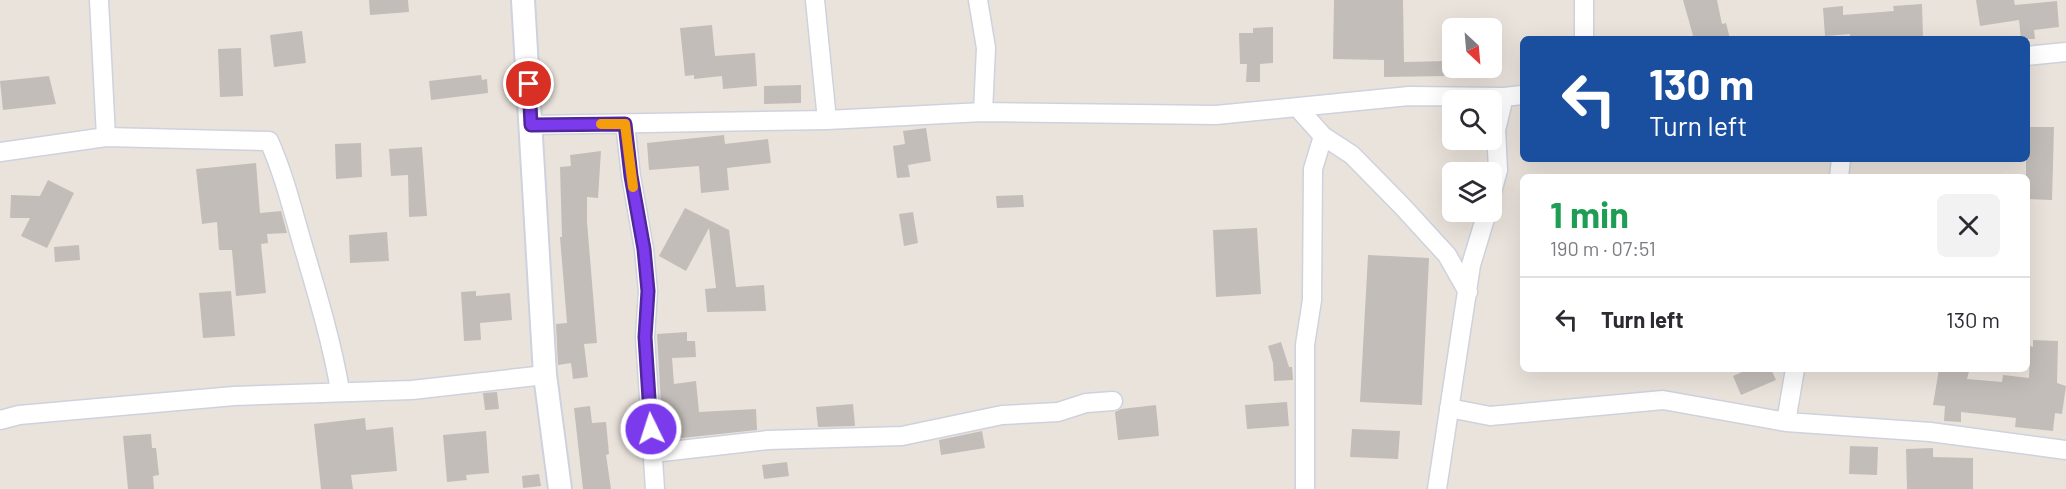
<!DOCTYPE html>
<meta charset="utf-8">
<style>
body{margin:0;font-family:Barlow,sans-serif;background:#f2f2f3;color:#2b2b33;height:100vh;display:flex;flex-direction:column;font-size:22px;white-space:nowrap}
*{box-sizing:border-box;margin:0}
p{font-size:20px;color:#7c7c81}
.icon{flex:none;width:33px;height:33px;fill:none;stroke:currentColor;stroke-width:2;stroke-linecap:round;stroke-linejoin:round}
.map{position:relative;flex:1;overflow:hidden}
.side{position:absolute;left:1520px;top:174px;width:510px;height:198px;display:flex;flex-direction:column;background:#fff;border-radius:9px;box-shadow:0 6px 24px #0002}
.side>*{flex:none}
.hud{position:absolute;left:1520px;top:36px;width:510px;height:126px;border-radius:9px;box-shadow:0 6px 24px #0002;background:#1a4fa0;color:#fff;overflow:hidden}
.needle{width:39px;rotate:154deg}
.fabs{position:absolute;left:1442px;top:18px;display:grid;gap:12px}
.fabs a{display:grid;place-items:center;width:60px;height:60px;border-radius:9px;background:#fff;box-shadow:0 6px 24px #0002;font-size:30px}
.pin{position:absolute;display:grid;place-items:center;width:51px;height:51px;color:#fff;margin:-26px;border:3px solid #fff;border-radius:50%;box-shadow:0 2px 6px #0007}
.me{position:absolute;width:66px;margin:-33px;rotate:356deg;stroke-linejoin:round;filter:drop-shadow(0 0 4px #0008)}
.turn{display:flex;align-items:center;gap:21px;height:126px;padding:0 30px;font-size:27px}
.turn .icon{width:78px;height:78px;stroke-width:2.5}
.turn b{display:block;font-size:42px;line-height:51px}
.round{display:grid;place-items:center;flex:none;width:63px;height:63px;border-radius:9px;background:#f2f2f3}
.overview{display:flex;align-items:center;justify-content:space-between;height:102px;padding:0 30px}
h1{font-size:36px;font-weight:700;line-height:45px;color:#1e9e55}
ul{padding:0;list-style:none}
li{display:flex;align-items:center;gap:18px;height:84px;padding:0 30px;border-top:2px solid #e1e1e2}
li div{flex:1}
li b{display:block;font-size:22px}
li em{font-style:normal}
.map>svg:first-child{display:block}
.building{fill:#c2bdb8}
.lines{fill:none;stroke-linecap:round;stroke-linejoin:round}
.minor-casing{stroke:#ced2dd;stroke-width:21}
.tertiary-casing{stroke:#ced2dd;stroke-width:26}
.minor{stroke:#fff;stroke-width:18}
.tertiary{stroke:#fff;stroke-width:22}
.route-casing{stroke:#51269a;stroke-width:15}
.route{stroke:#7c3aed;stroke-width:10}
.slow{stroke:#f59e0b;stroke-width:10}
</style>
<div class="map">
<svg width="2066" height="489" viewBox="0 0 2066 489">
<rect width="100%" height="100%" fill="#eae3dc"/>
<path class="building" d="M369 0H408L409 12 370 15Z
M1334 0H1403L1404 62 1447 61V76L1384 77V60L1333 59Z
M1683 0H1717L1722 24 1726 23 1730 39H1694Z
M1976 0H2014L2015 5 2057 1 2059 27 2034 30 2035 39H2021L2019 20 1980 26Z
M1922 4 1923 37 1850 39V34L1825 36 1823 8 1843 6V15L1894 11 1893 6Z
M712 25 715 56 755 53 757 86 723 89 722 76 694 79V75L685 76 680 28Z
M1273 27V63L1260 64V82H1246L1247 64H1240L1239 33H1253V28Z
M302 31 306 63 274 67 270 35Z
M241 48 243 96 220 97 218 49Z
M481 75 482 80 487 79 488 93 431 100 429 81Z
M49 76 56 104 3 110 0 81Z
M801 85V103L764 104V86Z
M2026 127H2054L2052 200 2026 199Z
M926 128 931 161 908 165 910 177 897 178 893 146 905 144 903 131Z
M724 135 725 144 768 139 771 163 727 168 729 190 701 193 699 166 649 170 647 143Z
M361 143 362 177 336 179 335 144Z
M422 147 427 216 409 217 408 175 391 176 389 149Z
M601 151 598 198 587 197V222L597 343 584 344 588 377 573 379 571 363 558 365 556 324 567 323 560 237H562L560 167 571 166 570 155Z
M256 163 260 213 281 211 287 233 267 234 268 243 261 244 266 293 236 296 232 250H219L217 222 202 224 196 169Z
M48 180 74 193 47 248 21 236 30 218H10L11 195 40 196Z
M1023 195 1024 207 997 208 996 196Z
M685 208 729 230 736 287 764 285 766 311 707 312 705 289 716 288 709 228 686 271 659 256Z
M913 212 918 243 904 246 899 214Z
M1257 228 1261 294 1216 297 1213 230Z
M387 232 389 261 350 263 349 235Z
M79 245 80 260 55 262 54 247Z
M1368 255 1429 258 1422 405 1360 402Z
M231 291 235 336 203 338 199 293Z
M476 291V296L510 293 512 320 480 323 481 340 464 341 461 292Z
M687 332V341H695L696 357 672 358 674 384 696 381 699 412 756 409 757 430 663 440 657 334Z
M2033 340 2058 341 2057 383 2066 386 2062 414 2055 413 2053 431 2015 427 2016 418 1961 412V422L1944 421 1945 406 1933 405 1939 369 1969 371 1967 379 2002 382 2003 375 2029 378 2030 346 2033 347Z
M1281 342 1289 367H1292L1293 380 1274 381 1273 363 1268 346Z
M1749 369H1771L1776 380 1741 395 1733 376Z
M497 392 499 409 485 410 483 393Z
M1287 402 1289 426 1247 429 1245 405Z
M853 404 855 426 818 427 816 407Z
M1156 405 1159 436 1118 440 1115 412 1121 409Z
M590 406 592 423 606 422 609 454 606 455 611 489H583L574 408Z
M365 418 366 430 393 427 397 471 351 475 353 489H321L314 424Z
M1352 429 1400 431 1398 459 1350 457Z
M486 431 489 473 466 475 467 480 447 482 443 435Z
M982 431 985 448 941 455 939 440Z
M151 434 152 448H156L159 475 153 476 154 489H128L123 436Z
M1850 446 1878 447 1877 475 1849 474Z
M1933 448V457L1973 458V489H1907L1906 449Z
M787 462 789 476 764 479 762 465Z
M539 474 541 486 523 488 522 476Z"/>
<g class="lines">
<defs>
<path id="minor" d="M99 0 106 137
M815 0 827 120
M978 0 986 48 983 112
M1584 0V39
M2026 56 2066 52
M1298 108 1323 136 1352 155 1403 207 1447 255 1468 292
M625 124 631 176 644 249 648 291 645 337 655 489
M531 125 827 120 983 112 1216 115 1409 96 1504 97 1522 95
M0 152 106 137 269 141C286 179 294 217 306 256 319 300 332 344 340 390
M1839 177 1841 159
M1491 196 1498 170 1496 130 1504 97
M1449 408 1490 416 1663 400 1786 422 1930 432 2066 450
M0 420 19 415 234 396 412 390 545 375
M1786 422 1795 369
M653 453 768 440 902 436 1002 415 1058 412 1086 403 1113 401
M1305 489V345L1312 300 1313 169 1323 136
M1437 489 1471 265 1487 212"/>
<path id="tertiary" d="M523 0 545 375 560 489"/>
</defs>
<use href="#minor" class="minor-casing"/>
<use href="#tertiary" class="tertiary-casing"/>
<use href="#minor" class="minor"/>
<use href="#tertiary" class="tertiary"/>
</g>
<g class="lines">
<defs>
<path id="route" d="M529 84 531 125 625 124 631 176 644 249 648 291 645 337 651 429"/>
</defs>
<use href="#route" class="route-casing"/>
<use href="#route" class="route"/>
<path class="slow" d="M601 124H625L633 187"/>
</g>
</svg>
<div class="fabs">
<a><svg class="needle" viewBox="-14 -14 28 28"><path d="M0-13l5 13h-10z" fill="#e53935"/><path d="M0 13l5-13h-10z" fill="#7c7c81"/></svg></a>
<a><svg class="icon" aria-label="search" viewBox="0 0 24 24"><circle cx="10" cy="10" r="6"/><path d="M15 15l6 6"/></svg></a>
<a><svg class="icon" aria-label="layers" viewBox="0 0 24 24"><path d="M12 4l9 5-9 5-9-5zM3 14l9 5 9-5"/></svg></a>
</div>
<div class="pin" style="left:529px;top:84px;background:#d93025"><svg class="icon" aria-label="arrive" viewBox="0 0 24 24"><path d="M6 21V4h12l-3 4 3 4H6"/></svg></div>
<svg class="me" style="left:651px;top:429px" viewBox="-20 -20 40 40"><circle r="17" fill="#7c3aed" stroke="#fff" stroke-width="3"/><path d="M0-11L8 9 0 5-8 9z" fill="#fff"/></svg>
<div class="hud">
<div class="turn"><svg class="icon" aria-label="left" viewBox="0 0 24 24"><path d="M17 20v-9H6M10 6l-5 5 5 5"/></svg><div><b>130 m</b>Turn left</div></div>
</div>
<section class="side">
<div class="overview"><div><h1>1 min</h1><p>190 m · 07:51</p></div><a class="round"><svg class="icon" aria-label="close" viewBox="0 0 24 24"><path d="M6 6l12 12M18 6L6 18"/></svg></a></div>
<ul>
<li><svg class="icon" aria-label="left" viewBox="0 0 24 24"><path d="M17 20v-9H6M10 6l-5 5 5 5"/></svg><div><b>Turn left</b></div><em>130 m</em></li>
</ul>
</section>
</div>
